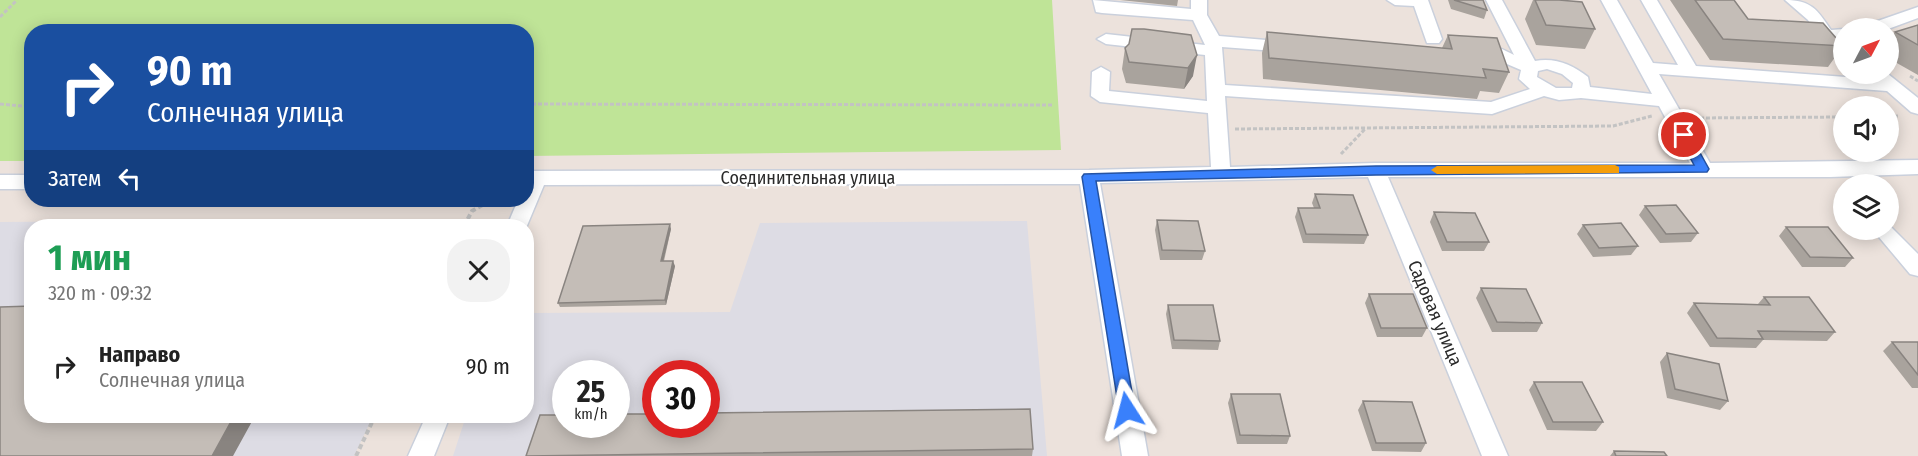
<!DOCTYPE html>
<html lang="ru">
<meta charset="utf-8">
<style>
body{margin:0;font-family:"Fira Sans Condensed",sans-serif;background:#f2f2f2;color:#222;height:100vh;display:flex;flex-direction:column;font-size:22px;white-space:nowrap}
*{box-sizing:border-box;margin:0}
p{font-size:20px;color:#767676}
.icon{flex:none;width:33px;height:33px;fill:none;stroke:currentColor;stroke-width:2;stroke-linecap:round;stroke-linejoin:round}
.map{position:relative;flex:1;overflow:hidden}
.drawer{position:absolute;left:24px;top:219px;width:510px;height:204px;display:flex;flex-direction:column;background:#fff;border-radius:24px;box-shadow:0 3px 15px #0003}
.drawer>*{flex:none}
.banner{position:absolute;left:24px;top:24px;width:510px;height:183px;border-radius:24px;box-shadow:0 3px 15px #0003;background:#1a4fa0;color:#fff;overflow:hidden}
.needle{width:39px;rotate:49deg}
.tools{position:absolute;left:1833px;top:18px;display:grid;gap:12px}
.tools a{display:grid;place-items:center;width:66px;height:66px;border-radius:50%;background:#fff;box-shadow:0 3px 15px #0003;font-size:30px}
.speed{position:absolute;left:552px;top:360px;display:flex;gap:12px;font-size:30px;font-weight:700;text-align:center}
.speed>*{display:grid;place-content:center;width:78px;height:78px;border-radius:50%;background:#fff;box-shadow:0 3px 15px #0003;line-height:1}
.speed small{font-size:15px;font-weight:400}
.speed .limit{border:9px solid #d22;background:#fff;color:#111}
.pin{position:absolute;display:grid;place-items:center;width:51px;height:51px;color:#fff;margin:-26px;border:3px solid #fff;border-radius:50%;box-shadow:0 2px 6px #0007}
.me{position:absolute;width:66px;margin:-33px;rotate:351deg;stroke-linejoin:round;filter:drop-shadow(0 0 4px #0008)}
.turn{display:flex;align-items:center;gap:21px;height:126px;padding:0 24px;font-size:27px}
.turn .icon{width:78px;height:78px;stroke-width:2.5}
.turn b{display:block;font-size:42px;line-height:51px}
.then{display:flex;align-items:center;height:57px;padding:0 24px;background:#0003;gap:12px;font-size:22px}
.round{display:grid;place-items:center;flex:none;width:63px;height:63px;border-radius:24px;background:#f2f2f2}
.head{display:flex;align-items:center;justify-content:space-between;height:102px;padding:0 24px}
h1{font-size:36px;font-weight:700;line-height:45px;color:#1e9e55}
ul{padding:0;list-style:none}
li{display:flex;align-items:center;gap:18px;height:90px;padding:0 24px}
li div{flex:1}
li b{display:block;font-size:22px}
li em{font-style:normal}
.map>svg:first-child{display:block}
.industrial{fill:#dddce4;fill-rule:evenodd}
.green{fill:#bfe497}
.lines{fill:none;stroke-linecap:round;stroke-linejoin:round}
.minor-casing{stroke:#cad0dc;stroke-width:3}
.path-far1{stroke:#c3c3c3;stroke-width:3;stroke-dasharray:4 2;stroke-linecap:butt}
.path{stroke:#c3c3c3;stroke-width:4;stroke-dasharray:5 3;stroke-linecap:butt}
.minor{fill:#fff;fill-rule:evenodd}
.wall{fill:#a9a39d}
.shaded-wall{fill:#898480}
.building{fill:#c4bdb7;stroke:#898480;stroke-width:1.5}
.route{fill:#3980fb;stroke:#2553a3;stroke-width:1.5}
.slow{fill:#f59e0b}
.labels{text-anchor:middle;stroke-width:4.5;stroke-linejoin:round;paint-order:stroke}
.street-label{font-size:18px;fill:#2a2a2a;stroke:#fff}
</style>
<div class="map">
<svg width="1918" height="456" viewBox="0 0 1918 456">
<rect width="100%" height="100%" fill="#ece2dc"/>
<path class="industrial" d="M464 219 461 226H32V416H373L354 456H0V222Z
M1027 221 1047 456H453L466 416H526L527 313 730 312 760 223ZM566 374H616V424H566ZM656 374H706V424H656Z"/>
<path class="green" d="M0 0H1052L1061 150 527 156 526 32H32L31 161H0Z"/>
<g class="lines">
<defs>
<path id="minor" d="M1093 0 1191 9V0H1207V15L1219 36 1290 42 1299 47 1290 52 1222 47 1225 85 1491 102 1530 89 1519 79 1521 70 1486 55 1472 53 1469 49C1480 37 1502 49 1514 55L1486 0H1502L1535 61C1555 57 1573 65 1588 77L1590 87 1652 94 1601 0H1617L1653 63 1678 65 1641 0H1657L1696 66 1873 79 1874 74H1888L1918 98V114L1911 112 1887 91 1659 74 1710 163 1918 160V174L1830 177H1388L1508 456H1482L1368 177 1100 183 1148 456H1122L1080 184 544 185 526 228 507 226 518 200H526V171L1089 170 1211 167 1208 113 1100 102 1091 96 1092 72 1101 67 1110 72 1109 91 1207 101 1205 55 1106 44 1097 39 1106 34 1205 45 1193 20 1102 13 1096 12ZM1547 69 1562 74 1573 83 1572 88H1556L1537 77 1538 71ZM1225 96 1492 114 1544 96 1559 100 1581 98 1659 106 1690 163H1375L1230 167Z
M1387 0H1428L1442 39 1439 43H1427L1414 6 1395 5Z
M1785 0C1811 0 1817 9 1831 30L1844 29V39H1841L1844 55 1822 41 1799 39 1796 35 1799 31 1814 30 1808 20Z
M1918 7V18L1888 29 1867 28 1869 24Z
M0 175H32V189H0Z
M1888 224 1918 254V276L1910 274 1873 230H1888Z
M426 416H450L434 456H408Z"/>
</defs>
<use href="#minor" class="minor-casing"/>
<path class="path-far1" d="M0 17 17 0
M1910 76 1918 81
M0 104 32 107
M526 104 1053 105
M1888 116H1900
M1694 118 1844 117
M1235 129 1613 126 1652 116
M1341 154 1366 128
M485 203 491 200"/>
<path class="path" d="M464 226 472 211 488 202
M356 456 375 416"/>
<use href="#minor" class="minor"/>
</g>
<path class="wall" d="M1120 0H1178L1177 6Z
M1448 0H1483L1487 10 1484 19 1451 9Z
M1533 0H1559L1595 29 1585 49 1536 45 1525 19Z
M1670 0H1734L1748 19 1843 46 1828 67 1710 60Z
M1918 25V75L1888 58V41L1895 32Z
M1267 32 1442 48 1448 35 1509 72 1499 93 1480 91 1477 99 1263 79 1262 53Z
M1191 35 1193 76 1184 89 1126 83 1122 69 1125 48Z
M1315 194 1368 235 1364 244 1303 243 1295 217 1298 208H1314L1312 203Z
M1645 206 1698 233 1691 242 1660 243 1639 215Z
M1434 212 1489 242 1484 251H1442L1430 222Z
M1157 220 1205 251 1202 260H1160L1155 230Z
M1583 225 1638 246 1631 255 1593 257 1577 234Z
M1786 227 1853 258 1845 267H1802L1779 236Z
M671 229 664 261 675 266 666 305 560 307 558 303Z
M1481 288 1542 323 1537 332H1492L1476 298Z
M1369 294 1427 328 1422 337H1377L1365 303Z
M1764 297 1835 332 1827 341 1763 340 1756 348 1710 347 1687 313 1694 303 1758 304Z
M1168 305 1220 341 1218 350 1172 349 1166 314Z
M1892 342H1918V388H1912L1883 351Z
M1667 353 1728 401 1720 410 1667 398 1660 362Z
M1534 382 1603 422 1596 431 1547 430 1529 390Z
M1231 394 1290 436 1287 444H1237L1228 403Z
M1363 401 1426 443 1421 452 1372 451 1358 410Z
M1033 449 1032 456H526Z
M1614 451 1667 456H1610Z"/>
<path class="shaded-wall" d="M1197 55 1193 76 1184 89 1188 68Z
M670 224 671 229 662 266 661 261Z
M673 261 675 266 666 305 665 300Z
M234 416H255L233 456H212Z"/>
<path class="building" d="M1454 0H1483L1487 10Z
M1535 0H1559L1582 2 1595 29 1546 25Z
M1695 0H1734L1748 19 1823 23 1843 46 1723 39Z
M1918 25V45L1895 32Z
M1132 29H1144L1191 35 1197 55 1188 68 1129 62 1125 48 1129 44Z
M1267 32 1452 49 1448 35 1497 38 1509 72 1483 69 1486 78 1269 58Z
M1315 194 1353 195 1368 235 1306 234 1298 208H1320Z
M1676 205 1698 233 1666 234 1645 206Z
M1434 212 1475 213 1489 242H1447Z
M1157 220 1198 221 1205 251 1162 250Z
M1621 223 1638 246 1599 248 1583 225Z
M670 224 661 261H673L665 300 558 303 583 226Z
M1786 227H1828L1853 258 1810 257Z
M1481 288 1526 289 1542 323 1497 322Z
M1369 294H1413L1427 328H1381Z
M1764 297H1809L1835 332 1758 331 1763 339 1717 338 1694 303 1770 305Z
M1168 305H1213L1220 341 1174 340Z
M32 306V416H234L212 456H0V307Z
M1892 342H1918V375Z
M1667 353 1719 364 1728 401 1675 389Z
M1534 382H1582L1603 422H1553Z
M1231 394H1280L1290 436 1240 435Z
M1363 401 1412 402 1426 443H1376Z
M1030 409 1033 449 526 456 540 415H566V424H616V414H656V424H706V413Z
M1614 451 1664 452 1667 456H1616Z"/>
<path class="route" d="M1684 131 1689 133 1709 169 1707 172 1376 175 1096 181 1135 410 1133 414H1122L1119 410 1082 177 1084 174 1376 166 1694 165 1678 135Z"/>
<path class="slow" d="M1615 165 1619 167V173L1437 174 1431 170 1437 166Z"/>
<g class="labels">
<g class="street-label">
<text x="808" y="184">Соединительная улица</text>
<text transform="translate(1435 313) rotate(67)" y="6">Садовая улица</text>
</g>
</g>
</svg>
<div class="tools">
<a><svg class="needle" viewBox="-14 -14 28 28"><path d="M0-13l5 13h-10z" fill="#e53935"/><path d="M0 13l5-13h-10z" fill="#767676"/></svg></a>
<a><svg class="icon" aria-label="sound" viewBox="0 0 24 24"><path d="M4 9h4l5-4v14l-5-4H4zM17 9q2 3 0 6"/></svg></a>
<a><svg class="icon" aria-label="layers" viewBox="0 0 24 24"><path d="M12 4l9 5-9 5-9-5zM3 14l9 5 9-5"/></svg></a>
</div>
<div class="speed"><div>25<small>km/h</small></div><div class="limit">30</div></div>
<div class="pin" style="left:1684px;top:135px;background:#d93025"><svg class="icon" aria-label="arrive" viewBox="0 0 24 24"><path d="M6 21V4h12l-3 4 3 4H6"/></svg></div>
<svg class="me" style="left:1127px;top:410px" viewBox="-20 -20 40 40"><path d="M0-17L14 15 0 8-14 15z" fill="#3980fb" stroke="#fff" stroke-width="4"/></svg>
<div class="banner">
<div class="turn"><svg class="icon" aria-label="right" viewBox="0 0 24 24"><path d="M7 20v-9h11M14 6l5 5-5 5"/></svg><div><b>90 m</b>Солнечная улица</div></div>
<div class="then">Затем<svg class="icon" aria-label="left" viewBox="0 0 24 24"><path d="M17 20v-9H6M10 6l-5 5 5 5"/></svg></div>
</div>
<section class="drawer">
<div class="head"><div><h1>1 мин</h1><p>320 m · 09:32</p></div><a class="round"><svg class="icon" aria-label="close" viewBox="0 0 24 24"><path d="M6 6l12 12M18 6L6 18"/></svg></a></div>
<ul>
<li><svg class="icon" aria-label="right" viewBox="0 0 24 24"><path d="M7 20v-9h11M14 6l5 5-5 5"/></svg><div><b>Направо</b><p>Солнечная улица</p></div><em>90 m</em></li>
</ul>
</section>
</div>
